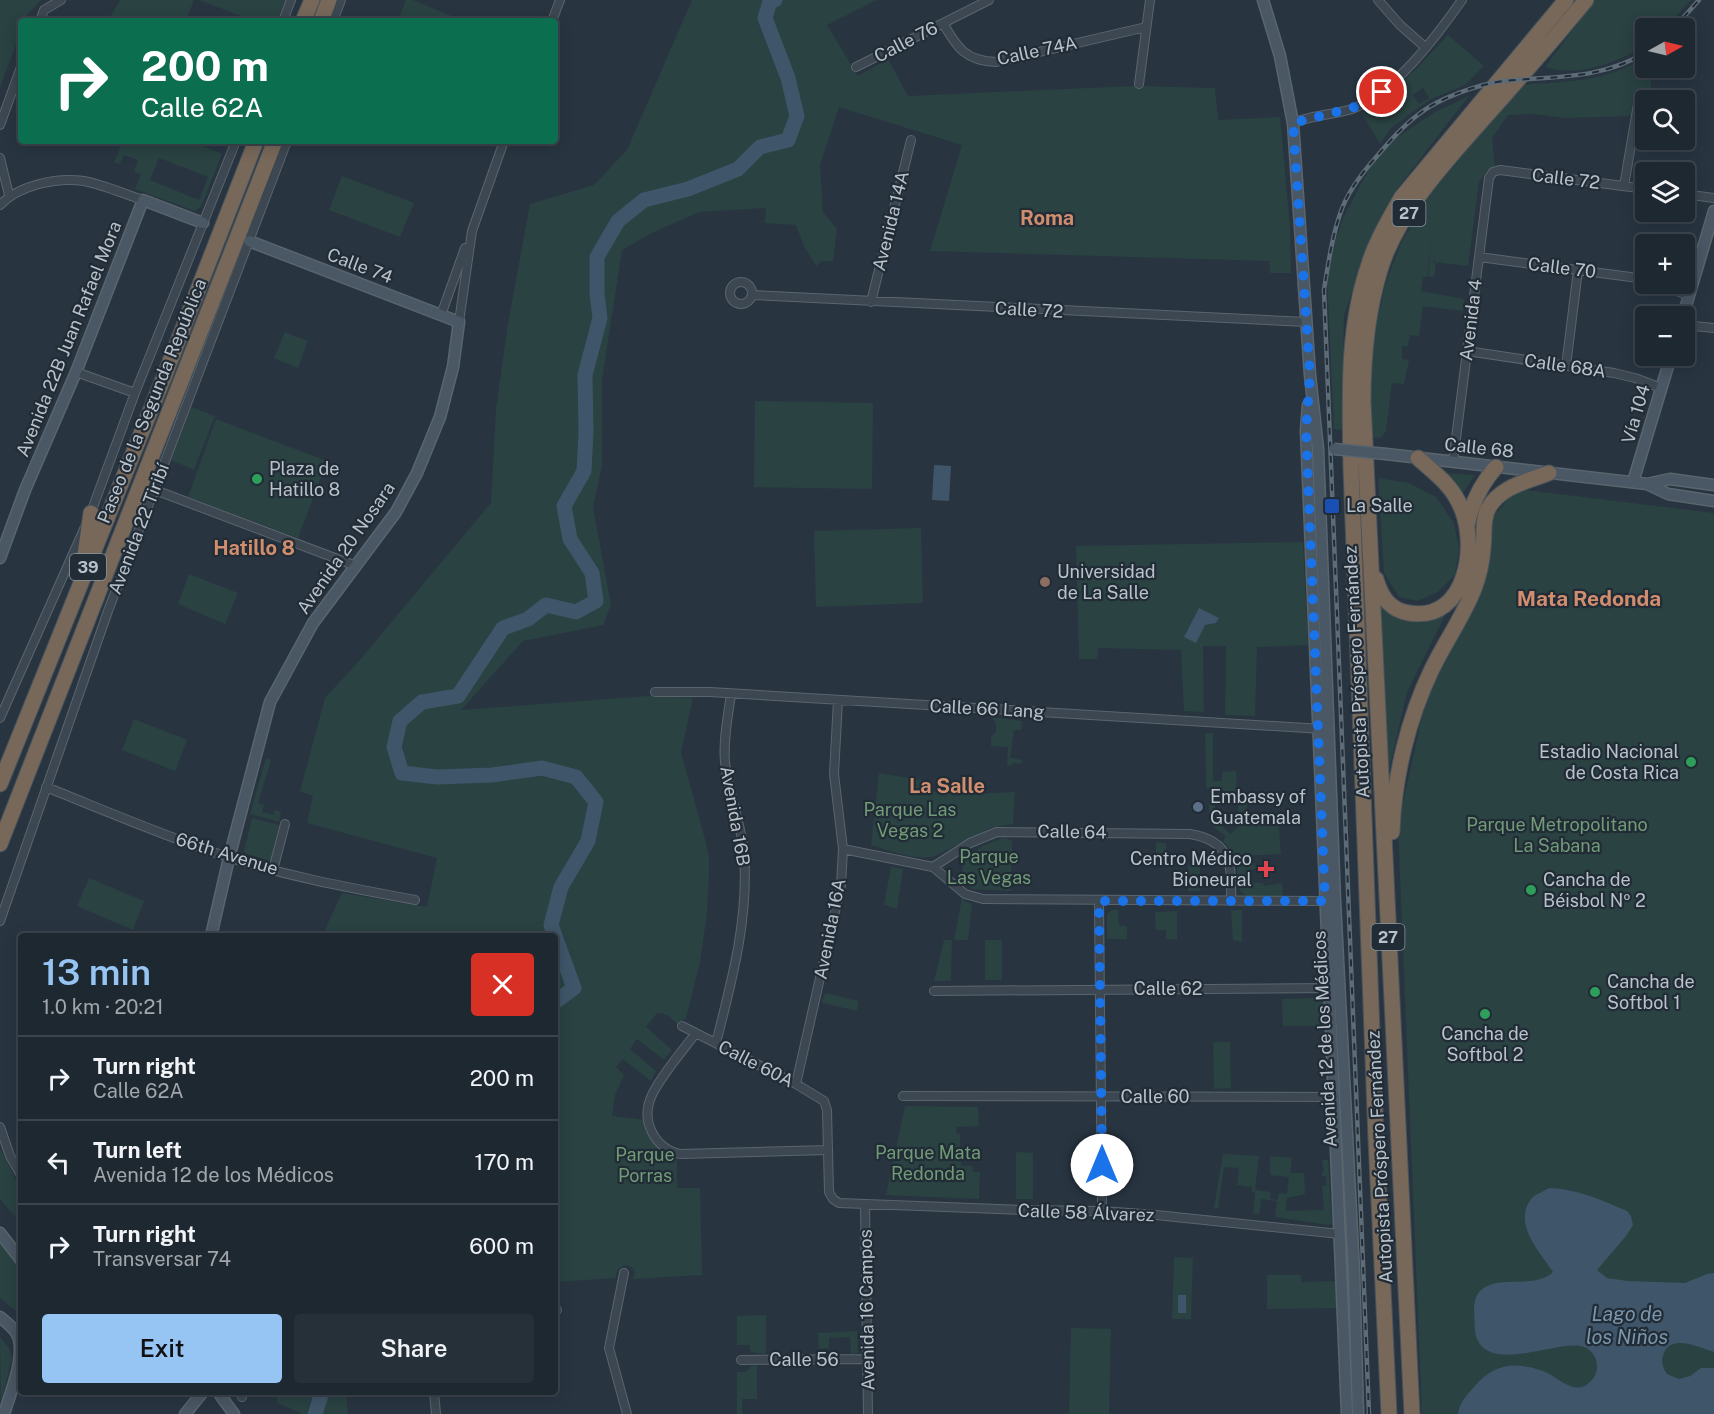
<!DOCTYPE html>
<meta charset="utf-8">
<style>
body{margin:0;font-family:"Public Sans",sans-serif;background:#263039;color:#f1f3f6;height:100vh;display:flex;flex-direction:column;font-size:22px;white-space:nowrap}
*{box-sizing:border-box;margin:0}
p{font-size:20px;color:#a1a6ab}
.icon{flex:none;width:33px;height:33px;fill:none;stroke:currentColor;stroke-width:2;stroke-linecap:round;stroke-linejoin:round}
.map{position:relative;flex:1;overflow:hidden}
.sheet{position:absolute;left:18px;top:933px;width:540px;height:462px;display:flex;flex-direction:column;background:#1e2831;border-radius:6px;box-shadow:0 3px 15px #0003,0 0 0 2px #3c444d}
.sheet>*{flex:none}
.banner{position:absolute;left:18px;top:18px;width:540px;height:126px;border-radius:6px;box-shadow:0 3px 15px #0003,0 0 0 2px #3c444d;background:#0b6e4f;color:#fff;overflow:hidden}
.needle{width:39px;rotate:82deg}
.controls{position:absolute;left:1635px;top:18px;display:grid;gap:12px}
.controls a{display:grid;place-items:center;width:60px;height:60px;border-radius:6px;background:#1e2831;box-shadow:0 3px 15px #0003,0 0 0 2px #3c444d;font-size:30px}
.pin{position:absolute;display:grid;place-items:center;width:51px;height:51px;color:#fff;margin:-26px;border:3px solid #fff;border-radius:50%;box-shadow:0 2px 6px #0007}
.me{position:absolute;width:66px;margin:-33px;rotate:0deg;stroke-linejoin:round;filter:drop-shadow(0 0 4px #0008)}
.turn{display:flex;align-items:center;gap:21px;height:126px;padding:0 24px;font-size:27px}
.turn .icon{width:78px;height:78px;stroke-width:2.5}
.turn b{display:block;font-size:42px;line-height:51px}
.round{display:grid;place-items:center;flex:none;width:63px;height:63px;border-radius:6px;background:#263039}
.overview{display:flex;align-items:center;justify-content:space-between;height:102px;padding:0 24px}
h1{font-size:36px;font-weight:600;line-height:45px;color:#96c4f3}
.cta{display:flex;gap:12px;margin-top:auto;padding:12px 24px}
.cta a{flex:1;height:69px;border-radius:6px;background:#96c4f3;color:#111;font-size:24px;font-weight:600;line-height:69px;text-align:center}
.cta a+a{background:#263039;color:#f1f3f6}
ul{padding:0;list-style:none}
li{display:flex;align-items:center;gap:18px;height:84px;padding:0 24px;border-top:2px solid #3c444d}
li div{flex:1}
li b{display:block;font-size:22px}
li em{font-style:normal}
.map>svg:first-child{display:block}
.green{fill:#2a4242;fill-rule:evenodd}
.water{fill:#3f5569}
.lines{fill:none;stroke-linecap:round;stroke-linejoin:round}
.river{stroke:#3f5569;stroke-width:15}
.street-casing{stroke:#5a656e;stroke-width:10}
.secondary-casing{stroke:#5a656e;stroke-width:13}
.highway-casing{stroke:#47525b;stroke-width:17}
.street{stroke:#3c4751;stroke-width:8}
.secondary{stroke:#4a5764;stroke-width:10}
.highway{stroke:#77685a;stroke-width:15}
.rail-casing{stroke:#5e6c78;stroke-width:4.5}
.rail{stroke:#212c36;stroke-width:2;stroke-dasharray:7;stroke-linecap:butt}
.secondary-bridge-casing{stroke:#5a656e;stroke-width:13;stroke-linecap:butt}
.secondary-bridge{stroke:#4a5764;stroke-width:10}
.route{stroke:#1a73e8;stroke-width:10;stroke-dasharray:0 18}
.leisure-dot{fill:#2e9e5b;stroke:#212c36;stroke-width:2}
.transit-dot{fill:#1a4fb4;stroke:#212c36;stroke-width:2}
.education-dot{fill:#8d6e63;stroke:#212c36;stroke-width:2}
.service-dot{fill:#5c6f8a;stroke:#212c36;stroke-width:2}
.health-dot{fill:#e0444e;stroke:#212c36;stroke-width:2}
.labels{text-anchor:middle;stroke-width:4.5;stroke-linejoin:round;paint-order:stroke}
.shield{fill:#212c36;stroke:#8b959e;stroke-width:1.5}
.shield-label{font-size:16px;font-weight:bold;fill:#b9c2cb}
.street-label{font-size:18px;fill:#b9c2cb;stroke:#212c36}
.poi-label{font-size:18px;fill:#b9c2cb;stroke:#212c36;text-anchor:start}
.park-label{font-size:18px;fill:#719b76;stroke:#212c36}
.neighbourhood-label{font-size:20px;font-weight:bold;fill:#d18e6e;stroke:#212c36}
.water-label{font-size:20px;font-style:italic;fill:#7b96ac;stroke:#212c36}
.quarter-label{font-size:21px;font-weight:bold;fill:#d18e6e;stroke:#212c36}
</style>
<div class="map">
<svg width="1714" height="1414" viewBox="0 0 1714 1414">
<rect width="100%" height="100%" fill="#283541"/>
<path class="green" d="M0 0H41L27 15 25 21H21V31L0 88Z
M120 0H194L186 21H108Z
M199 0H287L279 21H254Z
M406 0H413L454 17 453 21H398Z
M692 0H877L827 25 858 76 888 59 908 96 1133 86 1215 88 1218 120 1280 117 1290 227 1291 273H1270L1269 261 930 251 962 145 839 107 820 165 823 212 837 229 833 261H821L816 266 804 246 796 225 765 223 766 208 699 212 654 232 622 250 602 380V466L593 507 611 605 603 625 523 641 461 710 648 696 693 698 681 752 706 843 709 857V875L707 913 700 962 686 1018 677 1024C671 1018 666 1012 657 1013L646 1027 672 1050 664 1060 637 1039 630 1049 656 1071 651 1081 623 1059 616 1067 624 1075 615 1095 612 1116 645 1120C650 1139 658 1150 677 1157V1188H700L702 1275 633 1279 635 1272 632 1267 626 1265C618 1268 616 1270 616 1278L555 1282V936H322L342 893 427 907 437 858 307 823 313 796 300 791 325 698 358 662 491 503 496 409 508 323 530 204 594 185 627 150Z
M1595 0H1691L1665 28H1646L1645 45C1617 63 1578 78 1545 67Z
M1448 35 1484 66 1465 85 1431 99 1391 128 1380 144 1361 112C1396 94 1421 63 1448 35ZM1423 88 1429 98 1419 104 1413 95Z
M1645 58 1646 68H1650L1652 98 1636 96 1632 116 1565 118 1533 114 1508 115 1492 138 1495 167 1488 170 1479 182 1468 266 1434 262 1435 252 1433 263H1436L1434 277 1428 276 1432 240 1427 277H1423L1421 291 1464 299 1463 311 1423 306 1419 336 1410 335 1408 346H1402V359L1409 360 1404 384 1392 383 1386 431 1381 438 1371 437V358L1378 317 1385 285 1401 243 1429 196 1521 85C1569 81 1601 83 1645 58Z
M1469 96 1396 190 1374 231 1344 315 1342 430 1334 429 1327 277 1334 244 1343 218 1371 165 1396 138 1435 112Z
M123 141H191L222 154 201 207 195 211 135 189 141 174 134 172 138 160 124 155 120 164 114 162ZM159 158 208 177 199 200 150 180Z
M342 176 414 203 400 237 329 210Z
M285 332 308 341 298 368 274 358Z
M755 401 873 403 872 489 754 487Z
M191 407 215 416 194 470 171 460Z
M216 419 327 461 298 538 188 497Z
M1445 473 1475 475 1462 494Z
M1378 478 1409 483 1436 497 1454 523 1459 549 1455 575 1438 592 1418 601 1399 597 1384 573Z
M1517 489 1714 513V1414H1422L1398 826 1426 698 1487 574 1492 518Z
M921 528 923 603 816 607 814 531Z
M1303 542 1308 645 1257 647 1255 716 1225 715 1226 646H1203L1204 712 1184 711 1181 650 1098 648 1097 659H1079L1076 546Z
M189 574 238 593 225 624 178 604Z
M1381 605 1402 620 1426 621 1449 607 1407 692 1385 787Z
M991 717 1022 721 1021 730H1014L1010 758 1022 760 1021 764 1012 763 1011 766 1007 765 1008 747 991 746V737L996 732V723Z
M134 719 187 740 175 771 122 750Z
M1205 733H1213V781H1222V772L1236 771 1237 799H1247V817H1243V812H1238V806L1233 801 1223 800 1218 794 1215 798V814L1225 820 1221 825 1230 834 1246 820 1278 818 1281 854 1245 856 1246 863H1255V869L1247 870 1248 882 1263 883 1264 886 1282 883 1283 897 1247 896 1241 892 1238 885 1236 857 1223 841 1226 837 1209 823V788H1206Z
M266 758 271 760 258 803 264 805 262 812 273 815 275 810 281 812 279 822 250 814Z
M879 773 926 781 925 791 976 794 1015 792 1013 824 993 827 935 856C914 861 891 851 871 845Z
M252 818 279 825 271 861 247 854 244 851Z
M1003 838 1012 840 1011 891 972 889 962 876 963 862 982 846Z
M1156 842 1166 843V859H1156Z
M1188 865H1200V891H1188V888H1194V877H1188Z
M891 867 903 869 897 909 884 905Z
M89 878 144 901 133 930 77 906Z
M962 898 966 902 972 904 968 940H954Z
M1112 910H1118L1119 926H1127V939H1107V914Z
M1231 910H1242V942L1233 940Z
M1177 911V940L1166 939V930H1156L1155 912Z
M944 940H952L951 981H934Z
M985 940H1002V980H985Z
M825 993 859 1001 857 1011 822 1003Z
M1320 998 1324 1001 1325 1026H1283L1282 999Z
M1213 1042H1230L1231 1088 1214 1089Z
M905 1106 978 1107 979 1126 956 1127 957 1134H960L961 1166H972L973 1172H980L979 1199 886 1195Z
M0 1149 21 1189V1223L0 1199Z
M1016 1152 1033 1153V1199H1016Z
M1223 1154 1259 1156 1255 1190 1271 1192 1270 1199 1277 1200 1279 1193 1287 1194 1289 1177 1270 1175V1156L1292 1158 1290 1173H1304L1305 1194 1287 1198 1286 1211 1324 1210 1322 1186 1327 1185 1326 1176H1322V1173L1324 1172 1322 1160H1328L1332 1224 1329 1225 1275 1217 1277 1201 1261 1199 1259 1214H1253L1255 1192H1252V1187L1237 1185 1239 1168 1224 1167 1218 1209 1214 1208Z
M0 1233 21 1261V1315L0 1298Z
M1174 1257 1193 1258 1191 1319H1172Z
M1267 1275H1301V1282L1336 1281V1308L1267 1309Z
M766 1315V1354L751 1352 749 1345H737V1316Z
M1071 1328 1111 1329 1109 1414H1069Z
M857 1331 858 1353 851 1354 850 1337 829 1338V1348L819 1349 818 1333Z
M0 1337 9 1348 12 1358 1 1404Z
M757 1365V1399H742V1414H737V1372H746L751 1366Z
M277 1392H314L306 1414H303L277 1403Z
M325 1392H346L348 1414H318Z"/>
<path class="water" d="M934 465 951 466 949 501 932 500Z
M1199 608 1219 618 1216 623 1205 625 1196 643 1184 637Z
M1549 1188C1577 1189 1602 1200 1627 1211L1631 1216 1633 1225 1626 1236 1597 1270 1607 1278 1628 1281 1685 1283 1707 1274 1714 1273V1352C1699 1348 1669 1332 1663 1356 1661 1362 1663 1368 1667 1374L1679 1379 1690 1376 1701 1368H1714V1414H1458C1460 1402 1466 1396 1474 1387 1493 1364 1515 1361 1543 1371 1559 1377 1575 1398 1591 1381 1603 1369 1596 1348 1580 1346 1554 1342 1491 1372 1477 1339 1474 1331 1475 1321 1474 1312 1473 1264 1531 1294 1553 1272 1541 1253 1511 1223 1532 1198 1536 1194 1544 1191 1549 1188Z
M1178 1295H1186V1313H1178Z"/>
<g class="lines">
<path class="river" d="M555 1002 574 988 551 925 561 887 588 841 596 802 576 777 542 768 492 775 437 777 402 773 394 747 400 721 422 702 458 696 503 628 528 619 546 605 576 612 596 601 592 573 570 539 564 506 584 471 586 432 585 375 600 318 597 294V257L618 221 644 200 688 189 738 169 760 147 788 140 797 116 788 78 765 18 770 1 775 0
M315 1414 322 1392"/>
<defs>
<path id="street" d="M1378 0 1400 25 1425 47
M40 21 44 10 61 0
M283 21 291 0
M333 21 341 0
M552 21 560 0
M943 23C957 48 966 61 996 62L1146 27
M856 67 989 0
M1139 84 1150 0
M1293 123C1312 115 1333 115 1352 109 1394 93 1436 37 1462 0
M0 125 21 67
M0 158 9 195
M1624 186 1638 104
M1684 194 1714 198
M0 205C19 185 57 177 84 181 104 185 124 194 143 200
M1479 257 1646 279
M730 293a11 11 0 1 1 22 0a11 11 0 1 1-22 0Z
M1660 284 1689 296
M752 295 1307 322
M871 302 911 140
M441 315 465 248
M459 322 472 231 504 141
M1684 325 1714 328
M1467 351 1614 373 1635 378 1661 388
M1566 366 1578 270
M76 372 135 393
M1453 462 1489 178 1493 172 1500 170 1646 189
M155 490 356 566
M90 515 135 393 236 141
M655 692H710L1323 729
M0 718 84 529
M46 787C106 811 166 837 228 857 289 877 352 888 415 900
M843 849 933 867 965 894 983 899 1331 901
M933 867 970 843 997 832 1190 834C1232 841 1232 866 1231 901
M273 870 285 824
M1099 901 1102 1211
M0 921 108 611 287 141
M934 991 1330 988
M682 1026 796 1084 824 1101 827 1110 829 1192 833 1199 839 1203 1025 1210 1102 1211 1156 1215 1340 1234
M696 1033C683 1050 660 1077 652 1095 640 1120 654 1148 680 1154L828 1150
M716 1043C732 980 749 918 744 853 741 822 728 793 725 762 723 740 728 716 731 694
M796 1084 841 885 843 849 834 774 838 700
M903 1096 1335 1097
M0 1127 10 1156 21 1175
M865 1205 868 1414
M624 1273 609 1348 627 1414
M555 1310H557
M741 1360 868 1359
M434 1392 436 1414
M242 1397 243 1392"/>
<path id="secondary" d="M1263 0 1280 56 1293 123 1310 375 1318 449 1335 901 1354 1271 1358 1414
M1683 316 1714 211
M1308 405 1306 430 1347 1414
M1386 454 1647 484 1670 479 1714 485
M1633 482 1671 356
M1647 484 1668 494 1714 501
M0 558 25 490 76 372 143 200 203 223
M211 936 229 858 270 702 313 623 396 512 417 473 440 417 453 367 459 322 249 241
M0 1233 21 1260
M0 1317C6 1322 13 1327 17 1334 27 1354 10 1394 4 1414
M218 1392 234 1414
M185 1414 203 1392"/>
<path id="highway" d="M303 21 312 0
M321 21 329 0
M1467 525C1472 502 1481 484 1496 467
M84 561 91 513
M1376 579C1381 597 1390 610 1409 613 1468 623 1480 540 1458 501 1449 483 1432 471 1418 458
M0 784 164 377 256 141
M1392 832C1394 777 1408 719 1432 669 1445 642 1463 617 1474 589 1479 576 1482 562 1483 549 1485 535 1482 521 1488 509 1499 487 1528 481 1549 473
M0 844 275 141
M1389 1414 1376 1139 1351 468C1350 399 1346 331 1369 264 1376 241 1389 220 1401 198L1566 0
M1412 1414 1363 401C1363 356 1367 313 1380 270 1397 213 1446 161 1485 117 1519 79 1553 40 1586 0"/>
</defs>
<use href="#street" class="street-casing"/>
<use href="#secondary" class="secondary-casing"/>
<use href="#highway" class="highway-casing"/>
<use href="#street" class="street"/>
<use href="#secondary" class="secondary"/>
<use href="#highway" class="highway"/>
<defs>
<path id="rail" d="M1674 28 1699 0
M1369 1414 1324 290C1328 264 1332 238 1340 214 1347 192 1362 173 1377 156 1390 141 1403 126 1419 114 1439 98 1479 84 1504 81 1553 76 1602 80 1646 52"/>
</defs>
<use href="#rail" class="rail-casing"/>
<use href="#rail" class="rail"/>
<defs>
<path id="secondary-bridge" d="M1334 449 1386 454"/>
</defs>
<use href="#secondary-bridge" class="secondary-bridge-casing"/>
<use href="#secondary-bridge" class="secondary-bridge"/>
</g>
<g class="lines">
<path class="route" d="M1102 1165 1099 901H1325L1306 430 1310 375 1293 123 1352 108 1365 103 1382 92"/>
</g>
<g class="leisure-dot">
<circle cx="257" cy="479" r="6"/>
<circle cx="1691" cy="762" r="6"/>
<circle cx="1531" cy="890" r="6"/>
<circle cx="1595" cy="992" r="6"/>
<circle cx="1485" cy="1014" r="6"/>
</g>
<rect class="transit-dot" x="1324" y="498" width="16" height="16" rx="3"/>
<circle class="education-dot" cx="1045" cy="582" r="6"/>
<circle class="service-dot" cx="1198" cy="807" r="6"/>
<path class="health-dot" d="M1263 860h6v6h6v6h-6v6h-6v-6h-6v-6h6z"/>
<g class="labels">
<g class="shield">
<rect x="1392.5" y="200" width="33" height="26" rx="4.5"/>
<rect x="70" y="554" width="36" height="26" rx="4.5"/>
<rect x="1371.5" y="924" width="33" height="26" rx="4.5"/>
</g>
<g class="shield-label">
<text x="1409" y="219">27</text>
<text x="88" y="573">39</text>
<text x="1388" y="943">27</text>
</g>
<g class="street-label">
<text transform="translate(906 42) rotate(-27)" y="6">Calle 76</text>
<text transform="translate(1037 51) rotate(-12)" y="6">Calle 74A</text>
<text transform="translate(1566 179) rotate(7)" y="6">Calle 72</text>
<text transform="translate(891 221) rotate(-76)" y="6">Avenida 14A</text>
<text transform="translate(360 266) rotate(21)" y="6">Calle 74</text>
<text transform="translate(1562 268) rotate(7)" y="6">Calle 70</text>
<text transform="translate(1029 310) rotate(3)" y="6">Calle 72</text>
<text transform="translate(1471 320) rotate(-83)" y="6">Avenida 4</text>
<text transform="translate(69 339) rotate(-68)" y="6">Avenida 22B Juan Rafael Mora</text>
<text transform="translate(1565 366) rotate(8)" y="6">Calle 68A</text>
<text transform="translate(152 401) rotate(-68)" y="6">Paseo de la Segunda República</text>
<text transform="translate(1636 414) rotate(-74)" y="6">Vía 104</text>
<text transform="translate(1479 448) rotate(6)" y="6">Calle 68</text>
<text transform="translate(139 529) rotate(-69)" y="6">Avenida 22 Tiribí</text>
<text transform="translate(346 548) rotate(-55)" y="6">Avenida 20 Nosara</text>
<text transform="translate(1357 672) rotate(-93)" y="6">Autopista Próspero Fernández</text>
<text transform="translate(987 709) rotate(3)" y="6">Calle 66 Lang</text>
<text transform="translate(735 816) rotate(80)" y="6">Avenida 16B</text>
<text transform="translate(1072 832) rotate(1)" y="6">Calle 64</text>
<text transform="translate(227 854) rotate(17)" y="6">66th Avenue</text>
<text transform="translate(830 929) rotate(-79)" y="6">Avenida 16A</text>
<text x="1168" y="995">Calle 62</text>
<text transform="translate(1325 1039) rotate(-93)" y="6">Avenida 12 de los Médicos</text>
<text transform="translate(756 1064) rotate(27)" y="6">Calle 60A</text>
<text x="1155" y="1103">Calle 60</text>
<text transform="translate(1380 1157) rotate(-93)" y="6">Autopista Próspero Fernández</text>
<text transform="translate(1086 1213) rotate(2)" y="6">Calle 58 Álvarez</text>
<text transform="translate(867 1310) rotate(-91)" y="6">Avenida 16 Campos</text>
<text x="804" y="1366">Calle 56</text>
</g>
<g class="poi-label">
<text x="269" y="475">Plaza de<tspan x="269" dy="21">Hatillo 8</tspan></text>
<text x="1346" y="512">La Salle</text>
<text x="1057" y="578">Universidad<tspan x="1057" dy="21">de La Salle</tspan></text>
<text x="1679" y="758" text-anchor="end">Estadio Nacional<tspan x="1679" dy="21">de Costa Rica</tspan></text>
<text x="1210" y="803">Embassy of<tspan x="1210" dy="21">Guatemala</tspan></text>
<text x="1252" y="865" text-anchor="end">Centro Médico<tspan x="1252" dy="21">Bioneural</tspan></text>
<text x="1543" y="886">Cancha de<tspan x="1543" dy="21">Béisbol Nº 2</tspan></text>
<text x="1607" y="988">Cancha de<tspan x="1607" dy="21">Softbol 1</tspan></text>
<text x="1485" y="1040" text-anchor="middle">Cancha de<tspan x="1485" dy="21">Softbol 2</tspan></text>
</g>
<g class="park-label">
<text x="910" y="816">Parque Las<tspan x="910" dy="21">Vegas 2</tspan></text>
<text x="1557" y="831">Parque Metropolitano<tspan x="1557" dy="21">La Sabana</tspan></text>
<text x="989" y="863">Parque<tspan x="989" dy="21">Las Vegas</tspan></text>
<text x="928" y="1159">Parque Mata<tspan x="928" dy="21">Redonda</tspan></text>
<text x="645" y="1161">Parque<tspan x="645" dy="21">Porras</tspan></text>
</g>
<g class="neighbourhood-label">
<text x="1047" y="225">Roma</text>
<text x="254" y="555">Hatillo 8</text>
<text x="947" y="793">La Salle</text>
</g>
<g class="water-label">
<text x="1627" y="1321">Lago de<tspan x="1627" dy="23">los Niños</tspan></text>
</g>
<g class="quarter-label">
<text x="1589" y="606">Mata Redonda</text>
</g>
</g>
</svg>
<div class="controls">
<a><svg class="needle" viewBox="-14 -14 28 28"><path d="M0-13l5 13h-10z" fill="#e53935"/><path d="M0 13l5-13h-10z" fill="#a1a6ab"/></svg></a>
<a><svg class="icon" aria-label="search" viewBox="0 0 24 24"><circle cx="10" cy="10" r="6"/><path d="M15 15l6 6"/></svg></a>
<a><svg class="icon" aria-label="layers" viewBox="0 0 24 24"><path d="M12 4l9 5-9 5-9-5zM3 14l9 5 9-5"/></svg></a>
<a>+</a>
<a>−</a>
</div>
<div class="pin" style="left:1382px;top:92px;background:#d93025"><svg class="icon" aria-label="arrive" viewBox="0 0 24 24"><path d="M6 21V4h12l-3 4 3 4H6"/></svg></div>
<svg class="me" style="left:1102px;top:1165px" viewBox="-20 -20 40 40"><circle r="19" fill="#fff"/><path d="M0-13L10 11 0 6-10 11z" fill="#1a73e8"/></svg>
<div class="banner">
<div class="turn"><svg class="icon" aria-label="right" viewBox="0 0 24 24"><path d="M7 20v-9h11M14 6l5 5-5 5"/></svg><div><b>200 m</b>Calle 62A</div></div>
</div>
<section class="sheet">
<div class="overview"><div><h1>13 min</h1><p>1.0 km · 20:21</p></div><a class="round" style="background:#d93025;color:#fff"><svg class="icon" aria-label="close" viewBox="0 0 24 24"><path d="M6 6l12 12M18 6L6 18"/></svg></a></div>
<ul>
<li><svg class="icon" aria-label="right" viewBox="0 0 24 24"><path d="M7 20v-9h11M14 6l5 5-5 5"/></svg><div><b>Turn right</b><p>Calle 62A</p></div><em>200 m</em></li>
<li><svg class="icon" aria-label="left" viewBox="0 0 24 24"><path d="M17 20v-9H6M10 6l-5 5 5 5"/></svg><div><b>Turn left</b><p>Avenida 12 de los Médicos</p></div><em>170 m</em></li>
<li><svg class="icon" aria-label="right" viewBox="0 0 24 24"><path d="M7 20v-9h11M14 6l5 5-5 5"/></svg><div><b>Turn right</b><p>Transversar 74</p></div><em>600 m</em></li>
</ul>
<div class="cta"><a>Exit</a><a>Share</a></div>
</section>
</div>
